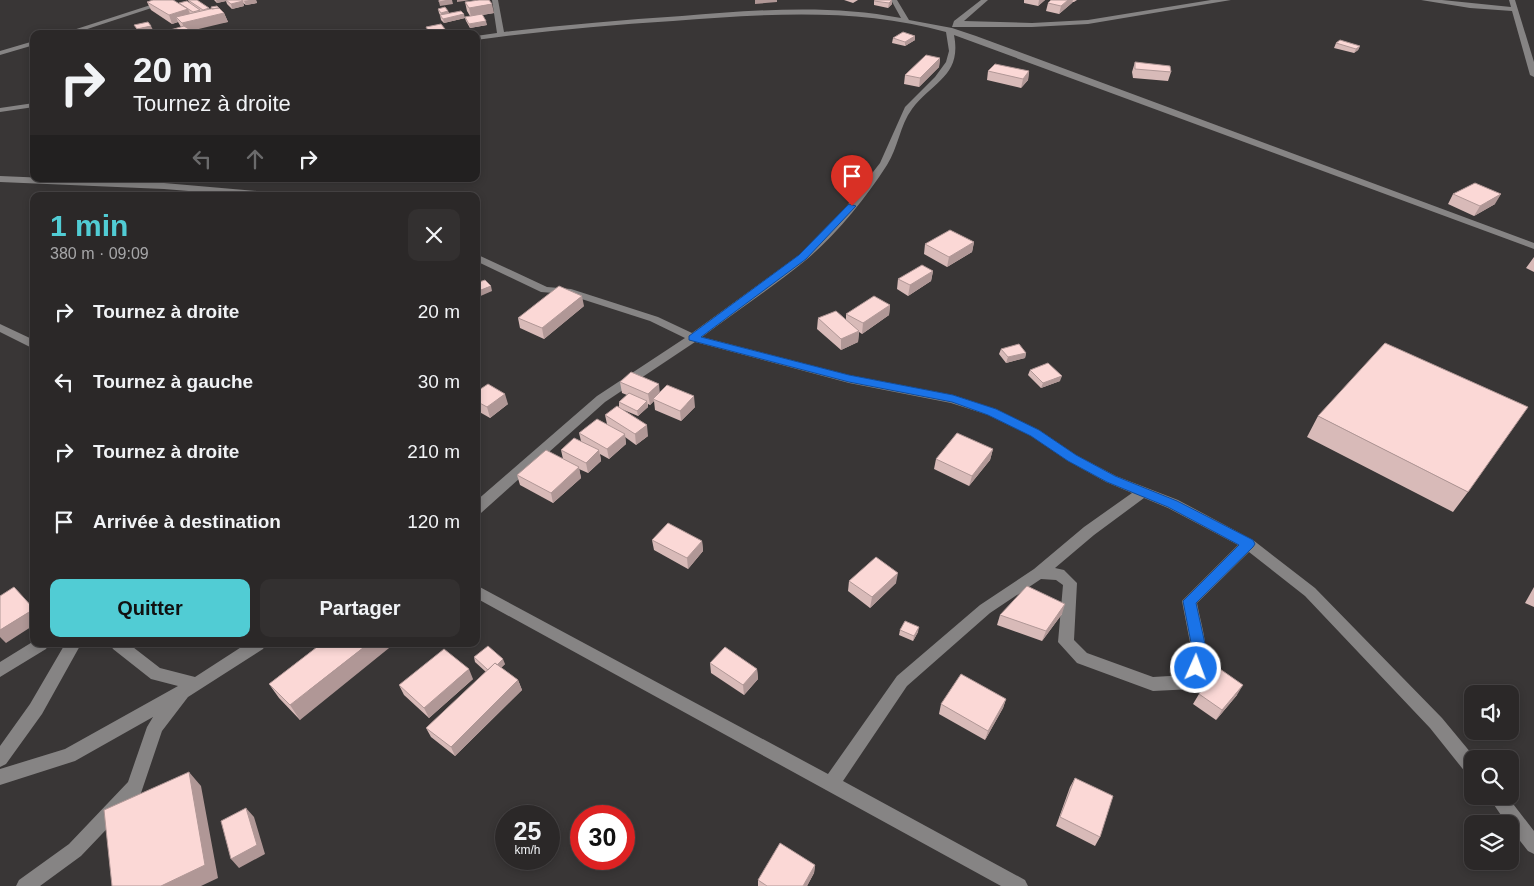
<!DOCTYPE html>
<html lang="fr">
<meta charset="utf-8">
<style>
body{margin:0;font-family:Helvetica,sans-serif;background:#333030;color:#f1f3f6;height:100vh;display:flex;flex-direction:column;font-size:19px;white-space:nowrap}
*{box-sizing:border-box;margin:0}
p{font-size:16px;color:#a6a6a8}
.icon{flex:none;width:28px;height:28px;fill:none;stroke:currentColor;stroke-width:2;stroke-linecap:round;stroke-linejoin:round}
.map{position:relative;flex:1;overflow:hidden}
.panel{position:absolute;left:30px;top:192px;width:450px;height:455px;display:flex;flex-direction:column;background:#2b2828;border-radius:10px;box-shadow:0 2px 8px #0003,0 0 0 1px #474445}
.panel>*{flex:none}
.top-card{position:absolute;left:30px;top:30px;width:450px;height:152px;border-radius:10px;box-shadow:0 2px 8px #0003,0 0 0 1px #474445;background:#2b2828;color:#f1f3f6;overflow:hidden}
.tools{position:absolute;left:1464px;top:685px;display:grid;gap:10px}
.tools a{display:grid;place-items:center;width:55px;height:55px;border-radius:10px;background:#2b2828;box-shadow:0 2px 8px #0003,0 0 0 1px #474445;font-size:25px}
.speed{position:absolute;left:495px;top:805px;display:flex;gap:10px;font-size:25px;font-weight:700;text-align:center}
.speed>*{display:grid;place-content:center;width:65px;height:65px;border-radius:50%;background:#2b2828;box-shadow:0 2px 8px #0003,0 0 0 1px #474445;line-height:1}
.speed small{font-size:12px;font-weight:400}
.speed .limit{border:8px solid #d22;background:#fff;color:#111}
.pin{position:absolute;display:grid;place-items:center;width:42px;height:42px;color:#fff;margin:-51px -21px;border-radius:50% 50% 50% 0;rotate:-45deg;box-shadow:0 0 5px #0007}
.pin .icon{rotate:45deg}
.me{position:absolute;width:55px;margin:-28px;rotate:2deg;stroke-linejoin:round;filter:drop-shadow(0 0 4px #0008)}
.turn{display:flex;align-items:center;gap:18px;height:105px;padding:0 20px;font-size:22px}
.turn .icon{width:65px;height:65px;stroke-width:2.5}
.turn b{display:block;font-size:35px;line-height:42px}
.lanes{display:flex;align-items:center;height:48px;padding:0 20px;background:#0003;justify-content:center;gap:25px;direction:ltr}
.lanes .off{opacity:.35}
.round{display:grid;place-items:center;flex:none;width:52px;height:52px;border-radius:10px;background:#333030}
.overview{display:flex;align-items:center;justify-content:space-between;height:85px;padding:0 20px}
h1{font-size:30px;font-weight:700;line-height:38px;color:#51ccd4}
.primary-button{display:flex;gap:10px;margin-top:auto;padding:10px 20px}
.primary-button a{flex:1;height:58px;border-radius:10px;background:#51ccd4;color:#111;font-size:20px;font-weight:700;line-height:58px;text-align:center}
.primary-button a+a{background:#333030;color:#f1f3f6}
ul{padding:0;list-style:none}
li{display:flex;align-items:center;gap:15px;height:70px;padding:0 20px}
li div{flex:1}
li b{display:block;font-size:19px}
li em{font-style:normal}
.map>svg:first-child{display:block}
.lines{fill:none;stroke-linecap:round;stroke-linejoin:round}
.minor{fill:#868484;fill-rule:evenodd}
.wall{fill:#d8bab8}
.shaded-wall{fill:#b09796}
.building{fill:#fbd8d6;stroke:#b09796}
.route{fill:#1a73e8;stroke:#114b97}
</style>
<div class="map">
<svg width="1534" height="886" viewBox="0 0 1534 886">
<rect width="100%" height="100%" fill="#393636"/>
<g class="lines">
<path class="minor" d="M166 0H176L72 34H61Z
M492 0H498L504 32C563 25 622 20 682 16 754 10 830 4 901 18L891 0H897L909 20 952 28 976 36 1534 243V249L954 35C962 76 933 81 912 109 900 125 898 148 887 165 865 199 837 234 806 260 773 287 736 311 702 337L849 375 953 395 996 409 1039 430 1076 455 1116 476 1178 500 1253 540 1315 588 1442 718 1476 759H1472V775L1466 773 1430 728 1305 596 1249 552 1197 603C1203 634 1213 656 1198 687L1193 689 1153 691 1077 663 1058 642 1063 585 1056 580 1041 579 990 613 907 686 843 781 1025 880 1028 886H1001L476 598V585L828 774 897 676 980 605 1034 569 1084 527 1132 493 1106 482 1068 461 1031 436 988 415 951 403 849 383 695 342 605 402 481 513 476 514V501L597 396 685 338 650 321 566 294 541 292 476 261V254L547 287 571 289 658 317 692 333 799 255 839 216 880 163 905 107 935 77 946 62 949 51 946 32C858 7 763 14 673 21 607 25 542 31 476 40V36L497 33ZM1144 498 1168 508 1238 545 1182 601 1192 653 1187 675 1153 677 1087 653 1074 640 1077 583 1064 570 1055 568 1094 535Z
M981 0H988L964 21 1032 23 1088 20 1211 0H1231L1088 24 1032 27H952L954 21Z
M1421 0H1442L1511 7 1509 0H1515L1534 62V77L1530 75 1512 11 1470 8Z
M34 41V45L0 55V51Z
M34 103V107L0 112V108Z
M0 176 164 183 280 193 285 196H250L164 189 0 182Z
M0 324 34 340V349L0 332Z
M34 641V644H49L46 649 0 677V662Z
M65 644H81L42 714 6 764 0 767V746L30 704Z
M110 644H129L160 668 195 677 246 644H266L263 649 188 697 162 731 141 793 81 856 40 886H16L19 880 69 844 128 782 147 727 153 717 75 761 0 785V769L65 749 178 686 151 679 113 649Z
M1488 796H1507L1534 831V854L1528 851 1510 828V824H1507Z"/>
</g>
<path class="wall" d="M188 0 210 9H212L211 7 224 13 228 22 181 27 178 22 172 24 151 10 147 2 179 4 190 3Z
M214 0H256L257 3 246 5 243 3 244 6 232 9 227 4 226 1 217 3Z
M844 0H858L853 3Z
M892 0V4L888 8 874 5V1Z
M1024 0H1045L1038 6 1024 3Z
M1051 0H1077L1074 2H1073L1059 14 1046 11 1048 3Z
M465 2 494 13 482 15 487 25 470 28 466 21 465 18 444 23 441 20 440 15 439 13 438 9 448 11 449 13 465 17 470 16 467 11Z
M893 38 915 40 905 46 892 43Z
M1336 43 1360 46 1358 50 1354 53 1334 48Z
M940 58 939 67 919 87 904 84 905 75Z
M1135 62 1171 72 1168 81 1133 78 1132 72Z
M988 71H1029L1028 80 1021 88 987 80Z
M1453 194 1495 204 1474 216 1448 204Z
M974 242 972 252 947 267 924 254 925 244Z
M1534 257V272L1526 268Z
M933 271 931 281 908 296 897 289 898 279Z
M890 305 889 315 862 334 859 332 858 342 841 350 817 329 818 318 846 320V314Z
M584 306 544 339 520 328 518 318Z
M1001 349 1026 353 1025 358 1006 363 999 354Z
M1030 370 1060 381 1041 388 1028 375Z
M620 382 660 393 695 407 681 421 655 410 654 401 650 405 648 404V407L638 416 619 408V402L627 395 622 393Z
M476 392 508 404 490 418 476 410Z
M605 415 648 436 636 445 625 437 626 444 609 459 600 454 601 461 588 473 579 469 581 478 553 503 520 485 517 475 563 459 561 450 581 441 579 433 607 424Z
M1318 416 1468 492 1453 512 1307 437Z
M993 449 990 460 969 486 934 469 936 459Z
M652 540 702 541 703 551 688 569 654 550Z
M849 581 896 583 870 608 848 591Z
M1534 587V607L1525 603Z
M1062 614 1042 641 997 625 1000 615Z
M900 630 918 632 913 641 899 635Z
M321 644 300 720 279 698 269 684Z
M474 657 505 664 501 668 518 680 522 690 455 756 431 737 426 728 486 672 475 662Z
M710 663 757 669 758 679 744 695 711 673Z
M473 679 429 718 404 695 399 685Z
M1199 694 1237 695 1216 720 1193 704Z
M1006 699 1003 708 985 740 939 714 941 704Z
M1075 778 1100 837 1095 846 1056 826 1070 787Z
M815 865 814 873 807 886H758V880Z"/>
<path class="shaded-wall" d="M216 0H226V1L217 3Z
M249 0H256L257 3 246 5 244 1Z
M449 0H452L453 4 440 6 439 2Z
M457 0H471L457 2Z
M755 0H777V2L755 4Z
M892 0V4L888 8 889 3Z
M1039 0H1045L1038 6Z
M1068 0H1073L1072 3 1059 14 1061 6Z
M243 1 244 6 232 9 231 4Z
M492 4 494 13 471 17 469 8Z
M188 9 192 18 176 17 178 22 172 24 169 15Z
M448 11 449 16 442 17 441 13Z
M224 13 228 22 186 32 182 23Z
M464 14 465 18 444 23 443 19Z
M486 21 487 25 470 28 469 24Z
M151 26 153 30 139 33 137 29Z
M445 29 446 34H429V32Z
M192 31 193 34H182Z
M915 36V40L905 46V42Z
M1360 46 1358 50 1354 53 1356 49Z
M940 58 939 67 919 87 920 78Z
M1029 71 1028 80 1021 88 1023 79Z
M1501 194 1495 204 1474 216 1480 206Z
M974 242 972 252 947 267 949 257Z
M933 271 931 281 908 296 910 285Z
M491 286 492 291 476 298V292Z
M582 296 584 306 544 339 542 328Z
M890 305 889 315 862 334 863 323Z
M859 331 858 342 841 350V339Z
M1026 353 1025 358 1006 363 1008 357Z
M1062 376 1060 381 1041 388 1043 383Z
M659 384 660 395 653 399 654 401 650 405 648 394Z
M505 394 508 404 490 418 487 407Z
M694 396 695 407 681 421 680 411Z
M647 401 648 407 638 416 637 411Z
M647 425 648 436 636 445 635 434Z
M625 434 626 444 609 459 607 449Z
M993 449 990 460 969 486 972 476Z
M599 450 601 461 588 473 586 463Z
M579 467 581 478 553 503 551 493Z
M702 541 703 551 688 569 687 558Z
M898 573 896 583 870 608 872 597Z
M1065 604 1062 614 1042 641 1046 631Z
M34 609V625L6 643 0 637V630Z
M919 627 918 632 913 641 914 636Z
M368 644H394L300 720 290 705Z
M503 659 505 664 491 676 489 671Z
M469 669 473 679 429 718 424 708Z
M757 669 758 679 744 695 743 685Z
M518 680 522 690 455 756 451 747Z
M1243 685 1237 695 1216 720 1222 710Z
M1006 699 1003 708 985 740 988 731Z
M189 772 201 786 218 878 201 886H161Z
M246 808 254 817 265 854 239 868 231 859Z
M815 865 814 873 807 886H803Z"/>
<path class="building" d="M153 0H173L188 9 169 15 147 2Z
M188 0H197L209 8 203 10Z
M226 0H241L243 1 231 4Z
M439 0H449L439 2Z
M479 0H489L492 4 469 8 465 2Z
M875 0H892L889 3 874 1Z
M1051 0H1068L1061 6 1048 3Z
M187 1 200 10 193 12 179 3Z
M217 6 222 11 219 8 212 9 211 7Z
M445 7 448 11 441 13 438 9Z
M219 8 224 13 182 23 176 17 210 9Z
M461 11 464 14 443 19 440 15Z
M482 14 486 21 469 24 465 17Z
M148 22 151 26 137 29 134 25Z
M441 24 445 29 429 32 426 27Z
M184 26 192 31 182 34 160 33Z
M903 32 915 36 905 42 893 38Z
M1340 40 1360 46 1356 49 1336 43Z
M926 55 940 58 920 78 905 75Z
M1135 62 1170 66 1171 72 1135 69Z
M995 64 1029 71 1023 79 988 71Z
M1475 183 1501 194 1480 206 1453 194Z
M950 230 974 242 949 257 925 244Z
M922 265 933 271 910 285 898 279Z
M485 280 491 286 476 292V283Z
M559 286 582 296 542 328 518 318Z
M874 296 890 305 863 323 846 314Z
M836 311 859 331 841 339 818 318Z
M1385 343 1528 407 1468 492 1318 416Z
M1019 344 1026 353 1008 357 1001 349Z
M1048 363 1062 376 1043 383 1030 370Z
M631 372 659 384 648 394 620 382Z
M488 384 505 394 487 407 476 401V392Z
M667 385 694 396 680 411 653 399Z
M629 393 647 401 637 411 619 402Z
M617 406 647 425 635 434 605 415Z
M597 419 625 434 607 449 579 433Z
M957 433 993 449 972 476 936 459Z
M574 438 599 450 586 463 561 450Z
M546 450 579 467 551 493 517 475Z
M34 521V526L30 524Z
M668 523 702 541 687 558 652 540Z
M876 557 898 573 872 597 849 581Z
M1027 586 1065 604 1046 631 1000 615Z
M14 587 34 609 0 630V596Z
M905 621 919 627 914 636 900 630Z
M321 644H368L290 705 269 684Z
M488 646 503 659 497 665 495 663 488 670 474 657Z
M725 647 757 669 743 685 710 663Z
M444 649 469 669 424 708 399 685Z
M495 663 518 680 451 747 426 728Z
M1220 669 1243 685 1222 710 1199 694Z
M961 674 1006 699 988 731 941 704Z
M189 772 205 865 161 886H112L104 810Z
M1075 778 1113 796 1100 837 1060 817Z
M246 808 257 845 231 859 221 821Z
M780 843 815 865 803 886H767L758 880Z"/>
<path class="route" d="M849 204 856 206 806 259 701 337 849 375 953 395 996 409 1039 430 1076 455 1115 476 1177 501 1253 540 1255 544 1253 547 1196 603 1207 653 1201 672 1196 674 1191 672 1189 668 1193 653 1183 601 1239 545 1168 507 1107 482 1068 461 1031 436 988 415 952 402 849 382 689 340V336L799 255Z"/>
</svg>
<div class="tools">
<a><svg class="icon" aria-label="sound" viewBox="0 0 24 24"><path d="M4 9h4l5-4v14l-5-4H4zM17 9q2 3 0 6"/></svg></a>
<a><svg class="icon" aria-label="search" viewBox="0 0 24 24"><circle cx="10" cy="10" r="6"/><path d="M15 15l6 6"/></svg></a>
<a><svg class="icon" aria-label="layers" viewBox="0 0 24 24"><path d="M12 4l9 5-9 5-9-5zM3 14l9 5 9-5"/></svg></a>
</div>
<div class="speed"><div>25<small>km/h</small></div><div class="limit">30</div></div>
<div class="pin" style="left:852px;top:206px;background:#d93025"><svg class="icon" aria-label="arrive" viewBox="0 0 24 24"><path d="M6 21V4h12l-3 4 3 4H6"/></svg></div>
<svg class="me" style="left:1196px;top:668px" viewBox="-20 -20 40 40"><circle r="17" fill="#1a73e8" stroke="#fff" stroke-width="3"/><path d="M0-11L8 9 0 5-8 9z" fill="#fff"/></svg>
<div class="top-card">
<div class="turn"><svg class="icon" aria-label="right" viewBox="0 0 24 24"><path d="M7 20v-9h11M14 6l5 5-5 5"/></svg><div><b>20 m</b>Tournez à droite</div></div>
<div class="lanes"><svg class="icon off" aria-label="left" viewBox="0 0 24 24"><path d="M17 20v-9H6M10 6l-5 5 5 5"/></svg><svg class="icon off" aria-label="ahead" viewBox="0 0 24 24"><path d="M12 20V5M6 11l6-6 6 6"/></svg><svg class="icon" aria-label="right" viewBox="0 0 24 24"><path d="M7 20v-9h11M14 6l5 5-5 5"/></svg></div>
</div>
<section class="panel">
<div class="overview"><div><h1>1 min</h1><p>380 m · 09:09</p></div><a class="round"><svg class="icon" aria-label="close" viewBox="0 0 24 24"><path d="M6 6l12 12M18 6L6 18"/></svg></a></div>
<ul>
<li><svg class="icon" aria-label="right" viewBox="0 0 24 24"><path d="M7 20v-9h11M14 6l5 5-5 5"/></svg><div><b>Tournez à droite</b></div><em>20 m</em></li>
<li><svg class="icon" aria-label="left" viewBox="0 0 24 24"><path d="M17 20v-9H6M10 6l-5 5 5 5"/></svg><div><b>Tournez à gauche</b></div><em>30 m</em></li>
<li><svg class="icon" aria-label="right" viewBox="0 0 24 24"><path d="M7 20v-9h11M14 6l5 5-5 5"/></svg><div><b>Tournez à droite</b></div><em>210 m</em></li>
<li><svg class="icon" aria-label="arrive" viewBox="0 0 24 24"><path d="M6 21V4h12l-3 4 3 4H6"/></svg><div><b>Arrivée à destination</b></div><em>120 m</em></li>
</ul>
<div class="primary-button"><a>Quitter</a><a>Partager</a></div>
</section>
</div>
